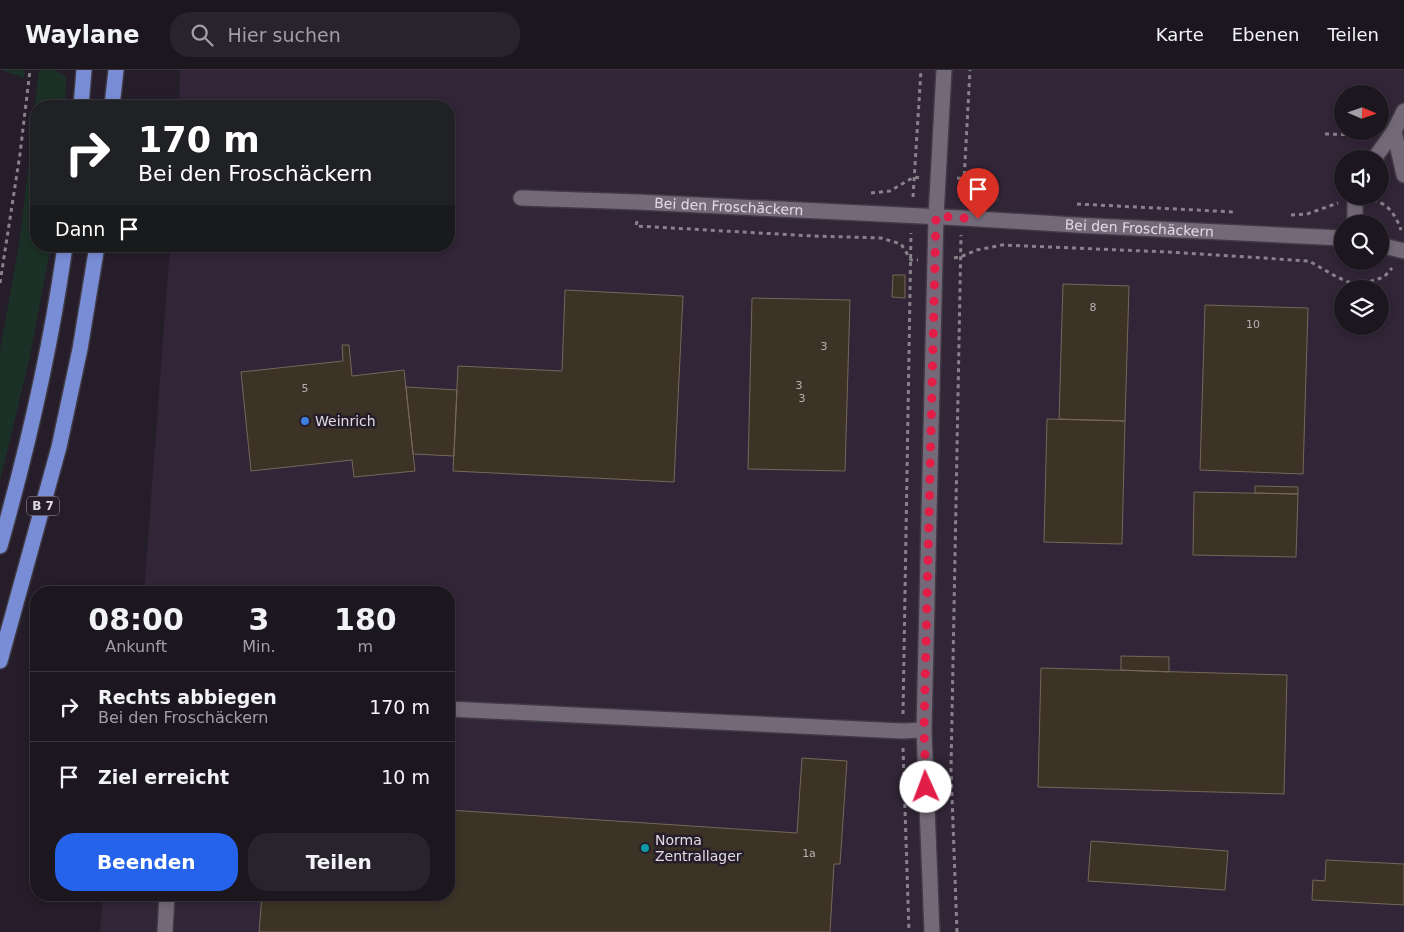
<!DOCTYPE html>
<html lang="de">
<meta charset="utf-8">
<style>
body{margin:0;font-family:"DejaVu Sans",sans-serif;background:#29232c;color:#f1f3f6;height:100vh;display:flex;flex-direction:column;font-size:19px;white-space:nowrap}
*{box-sizing:border-box;margin:0}
p{font-size:16px;color:#a09fa4}
.icon{flex:none;width:28px;height:28px;fill:none;stroke:currentColor;stroke-width:2;stroke-linecap:round;stroke-linejoin:round}
.map{position:relative;flex:1;overflow:hidden}
.panel{position:absolute;left:30px;top:516px;width:425px;height:315px;display:flex;flex-direction:column;background:#1c161f;border-radius:20px;box-shadow:0 2px 8px #0003,0 0 0 1px #3a353d}
.panel>*{flex:none}
.banner{position:absolute;left:30px;top:30px;width:425px;height:152px;border-radius:20px;box-shadow:0 2px 8px #0003,0 0 0 1px #3a353d;background:#202124;color:#fff;overflow:hidden}
.needle{width:32px;rotate:92deg}
.buttons{position:absolute;left:1334px;top:15px;display:grid;gap:10px}
.buttons a{display:grid;place-items:center;width:55px;height:55px;border-radius:50%;background:#1c161f;box-shadow:0 2px 8px #0003,0 0 0 1px #3a353d;font-size:25px}
.pin{position:absolute;display:grid;place-items:center;width:42px;height:42px;color:#fff;margin:-51px -21px;border-radius:50% 50% 50% 0;rotate:-45deg;box-shadow:0 0 5px #0007}
.pin .icon{rotate:45deg}
.me{position:absolute;width:55px;margin:-28px;rotate:358deg;stroke-linejoin:round;filter:drop-shadow(0 0 4px #0008)}
.turn{display:flex;align-items:center;gap:18px;height:105px;padding:0 25px;font-size:22px}
.turn .icon{width:65px;height:65px;stroke-width:2.5}
.turn b{display:block;font-size:35px;line-height:42px}
.then{display:flex;align-items:center;height:48px;padding:0 25px;background:#0003;gap:10px;font-size:19px}
.eta{display:flex;justify-content:space-evenly;align-items:center;height:85px;text-align:center}
.eta b{font-size:30px;font-weight:700;line-height:35px}
.primary-button{display:flex;gap:10px;margin-top:auto;padding:10px 25px}
.primary-button a{flex:1;height:58px;border-radius:20px;background:#2563eb;color:#fff;font-size:20px;font-weight:700;line-height:58px;text-align:center}
.primary-button a+a{background:#29232c;color:#f1f3f6}
ul{padding:0;list-style:none}
li{display:flex;align-items:center;gap:15px;height:70px;padding:0 25px;border-top:1px solid #3a353d}
li div{flex:1}
li b{display:block;font-size:19px}
li em{font-style:normal}
header{display:flex;align-items:center;gap:30px;box-sizing:border-box;height:70px;padding:0 25px;background:#1c161f;border-bottom:1px solid #3a353d}
header strong{font-size:24px}
nav{display:flex;gap:28px;margin-inline-start:auto;font-size:18px}
.search{width:350px;height:45px;background:#29232c;display:flex;align-items:center;gap:12px;box-sizing:border-box;padding:0 18px;border-radius:20px;color:#a09fa4;font-size:19px}
.map>svg:first-child{display:block}
.built{fill:#312537;fill-rule:evenodd}
.green{fill:#1b3026}
.building{fill:#3d3226;stroke:#75685a}
.lines{fill:none;stroke-linecap:round;stroke-linejoin:round}
.minor-casing{stroke:#403a44;stroke-width:18}
.highway-casing{stroke:#403a44;stroke-width:18}
.path{stroke:#88828b;stroke-width:3;stroke-dasharray:4 4;stroke-linecap:butt}
.minor{stroke:#736978;stroke-width:15}
.highway{stroke:#798dd6;stroke-width:15}
.route{stroke:#e11d48;stroke-width:9;stroke-dasharray:0 16.2}
.shop-dot{fill:#3f7fe0;stroke:#251d29;stroke-width:2}
.culture-dot{fill:#0f9aa8;stroke:#251d29;stroke-width:2}
.labels{text-anchor:middle;stroke-width:5;stroke-linejoin:round;paint-order:stroke}
.number-label{font-size:11px;fill:#b7b1b4}
.shield{fill:#251d29;stroke:#a8a2ab;stroke-width:1}
.shield-label{font-size:12px;font-weight:bold;fill:#e0dbe3}
.street-label{font-size:14px;fill:#e0dbe3;stroke:#251d29}
.poi-label{font-size:14px;fill:#e0dbe3;stroke:#251d29;text-anchor:start}
</style>
<header>
<strong>Waylane</strong>
<div class="search"><svg class="icon" aria-label="search" viewBox="0 0 24 24"><circle cx="10" cy="10" r="6"/><path d="M15 15l6 6"/></svg>Hier suchen</div>
<nav><a>Karte</a><a>Ebenen</a><a>Teilen</a></nav>
</header>
<div class="map">
<svg width="1404" height="862" viewBox="0 0 1404 862">
<rect width="100%" height="100%" fill="#251d29"/>
<path class="built" d="M180 0H1404V862H100L103 825H449V522H144L170 176H449V36H179ZM1342 24H1380V61H1342ZM1342 89H1380V126H1342ZM1342 154H1380V191H1342ZM1342 219H1380V256H1342Z"/>
<path class="green" d="M1 0H25L24 8Z
M39 0H55L66 7 65 36H36V176H51L29 291 0 411V280L20 169Z"/>
<path class="building" d="M893 205H905V228L892 227Z
M1063 214 1129 216 1125 351 1059 349Z
M565 220 683 226 674 412 453 401 458 296 562 301Z
M752 228 850 230 845 401 748 399Z
M1205 235 1308 238 1303 404 1200 400Z
M342 275H349L352 306 404 300 415 401 354 407 352 390 251 401 241 302 343 291Z
M406 317 457 320 454 386 413 384Z
M1047 349 1125 351 1122 474 1044 472Z
M1255 416 1298 417V424L1255 423Z
M1194 422 1298 424 1296 487 1193 485Z
M1121 586 1169 587V602L1121 600Z
M1041 598 1287 605 1284 724 1038 717Z
M802 688 847 691 840 794H834L830 862H259L262 825H449V740L797 763Z
M1091 771 1228 781 1225 820 1088 811Z
M1326 790 1404 794V835L1312 830 1313 810 1325 811Z"/>
<g class="lines">
<defs>
<g id="minor">
<path d="M1394 61 1404 105"/>
<path d="M1374 89 1394 61 1404 41"/>
<path id="s1" d="M521 128 638 132 962 148 1075 155 1342 168"/>
<path d="M1355 154V126"/>
<path d="M1380 175 1404 181"/>
<path d="M449 639 902 661 924 660"/>
<path d="M165 862 167 825"/>
<path d="M932 862 924 660 936 146 944 0"/>
</g>
<path id="highway" d="M81 36 84 0
M112 36 116 0
M0 476C28 377 51 277 65 176
M0 591 59 377 80 279 97 176"/>
</defs>
<use href="#minor" class="minor-casing"/>
<use href="#highway" class="highway-casing"/>
<path class="path" d="M1325 64 1367 65
M957 108 965 109 978 123 998 130
M871 123 890 121 914 107 921 108
M913 127 921 0
M963 129 970 0
M1373 130C1389 134 1396 146 1401 160
M1077 134 1235 142
M1291 145 1307 144 1338 133
M637 151 636 156 813 166 881 168 901 174 911 190H918
M954 188 960 187 977 180 1002 175 1168 182 1309 191 1337 207 1348 212 1365 213 1384 207 1392 198
M0 213 20 84 30 0
M903 644 911 163
M903 678 909 862
M957 862 951 700 961 165"/>
<use href="#minor" class="minor"/>
<use href="#highway" class="highway"/>
</g>
<g class="lines">
<path class="route" d="M926 717 924 660 936 146 978 149"/>
</g>
<circle class="shop-dot" cx="305" cy="351" r="5"/>
<circle class="culture-dot" cx="645" cy="778" r="5"/>
<g class="labels">
<g class="number-label">
<text x="1093" y="241">8</text>
<text x="1253" y="258">10</text>
<text x="824" y="280">3</text>
<text x="799" y="319">3</text>
<text x="305" y="322">5</text>
<text x="802" y="332">3</text>
<text x="809" y="787">1a</text>
</g>
<rect class="shield" x="27" y="426.5" width="32" height="19" rx="4"/>
<g class="shield-label">
<text x="43" y="440">B 7</text>
</g>
<g class="street-label">
<text dy="5" stroke="none"><textPath href="#s1" startOffset="208">Bei den Froschäckern</textPath></text>
<text dy="5" stroke="none"><textPath href="#s1" startOffset="619">Bei den Froschäckern</textPath></text>
</g>
<g class="poi-label">
<text x="315" y="356">Weinrich</text>
<text x="655" y="775">Norma<tspan x="655" dy="16">Zentrallager</tspan></text>
</g>
</g>
</svg>
<div class="buttons">
<a><svg class="needle" viewBox="-14 -14 28 28"><path d="M0-13l5 13h-10z" fill="#e53935"/><path d="M0 13l5-13h-10z" fill="#a09fa4"/></svg></a>
<a><svg class="icon" aria-label="sound" viewBox="0 0 24 24"><path d="M4 9h4l5-4v14l-5-4H4zM17 9q2 3 0 6"/></svg></a>
<a><svg class="icon" aria-label="search" viewBox="0 0 24 24"><circle cx="10" cy="10" r="6"/><path d="M15 15l6 6"/></svg></a>
<a><svg class="icon" aria-label="layers" viewBox="0 0 24 24"><path d="M12 4l9 5-9 5-9-5zM3 14l9 5 9-5"/></svg></a>
</div>
<div class="pin" style="left:978px;top:149px;background:#d93025"><svg class="icon" aria-label="arrive" viewBox="0 0 24 24"><path d="M6 21V4h12l-3 4 3 4H6"/></svg></div>
<svg class="me" style="left:926px;top:717px" viewBox="-20 -20 40 40"><circle r="19" fill="#fff"/><path d="M0-13L10 11 0 6-10 11z" fill="#e11d48"/></svg>
<div class="banner">
<div class="turn"><svg class="icon" aria-label="right" viewBox="0 0 24 24"><path d="M7 20v-9h11M14 6l5 5-5 5"/></svg><div><b>170 m</b>Bei den Froschäckern</div></div>
<div class="then">Dann<svg class="icon" aria-label="arrive" viewBox="0 0 24 24"><path d="M6 21V4h12l-3 4 3 4H6"/></svg></div>
</div>
<section class="panel">
<div class="eta">
<div><b>08:00</b><p>Ankunft</p></div>
<div><b>3</b><p>Min.</p></div>
<div><b>180</b><p>m</p></div>
</div>
<ul>
<li><svg class="icon" aria-label="right" viewBox="0 0 24 24"><path d="M7 20v-9h11M14 6l5 5-5 5"/></svg><div><b>Rechts abbiegen</b><p>Bei den Froschäckern</p></div><em>170 m</em></li>
<li><svg class="icon" aria-label="arrive" viewBox="0 0 24 24"><path d="M6 21V4h12l-3 4 3 4H6"/></svg><div><b>Ziel erreicht</b></div><em>10 m</em></li>
</ul>
<div class="primary-button"><a>Beenden</a><a>Teilen</a></div>
</section>
</div>
